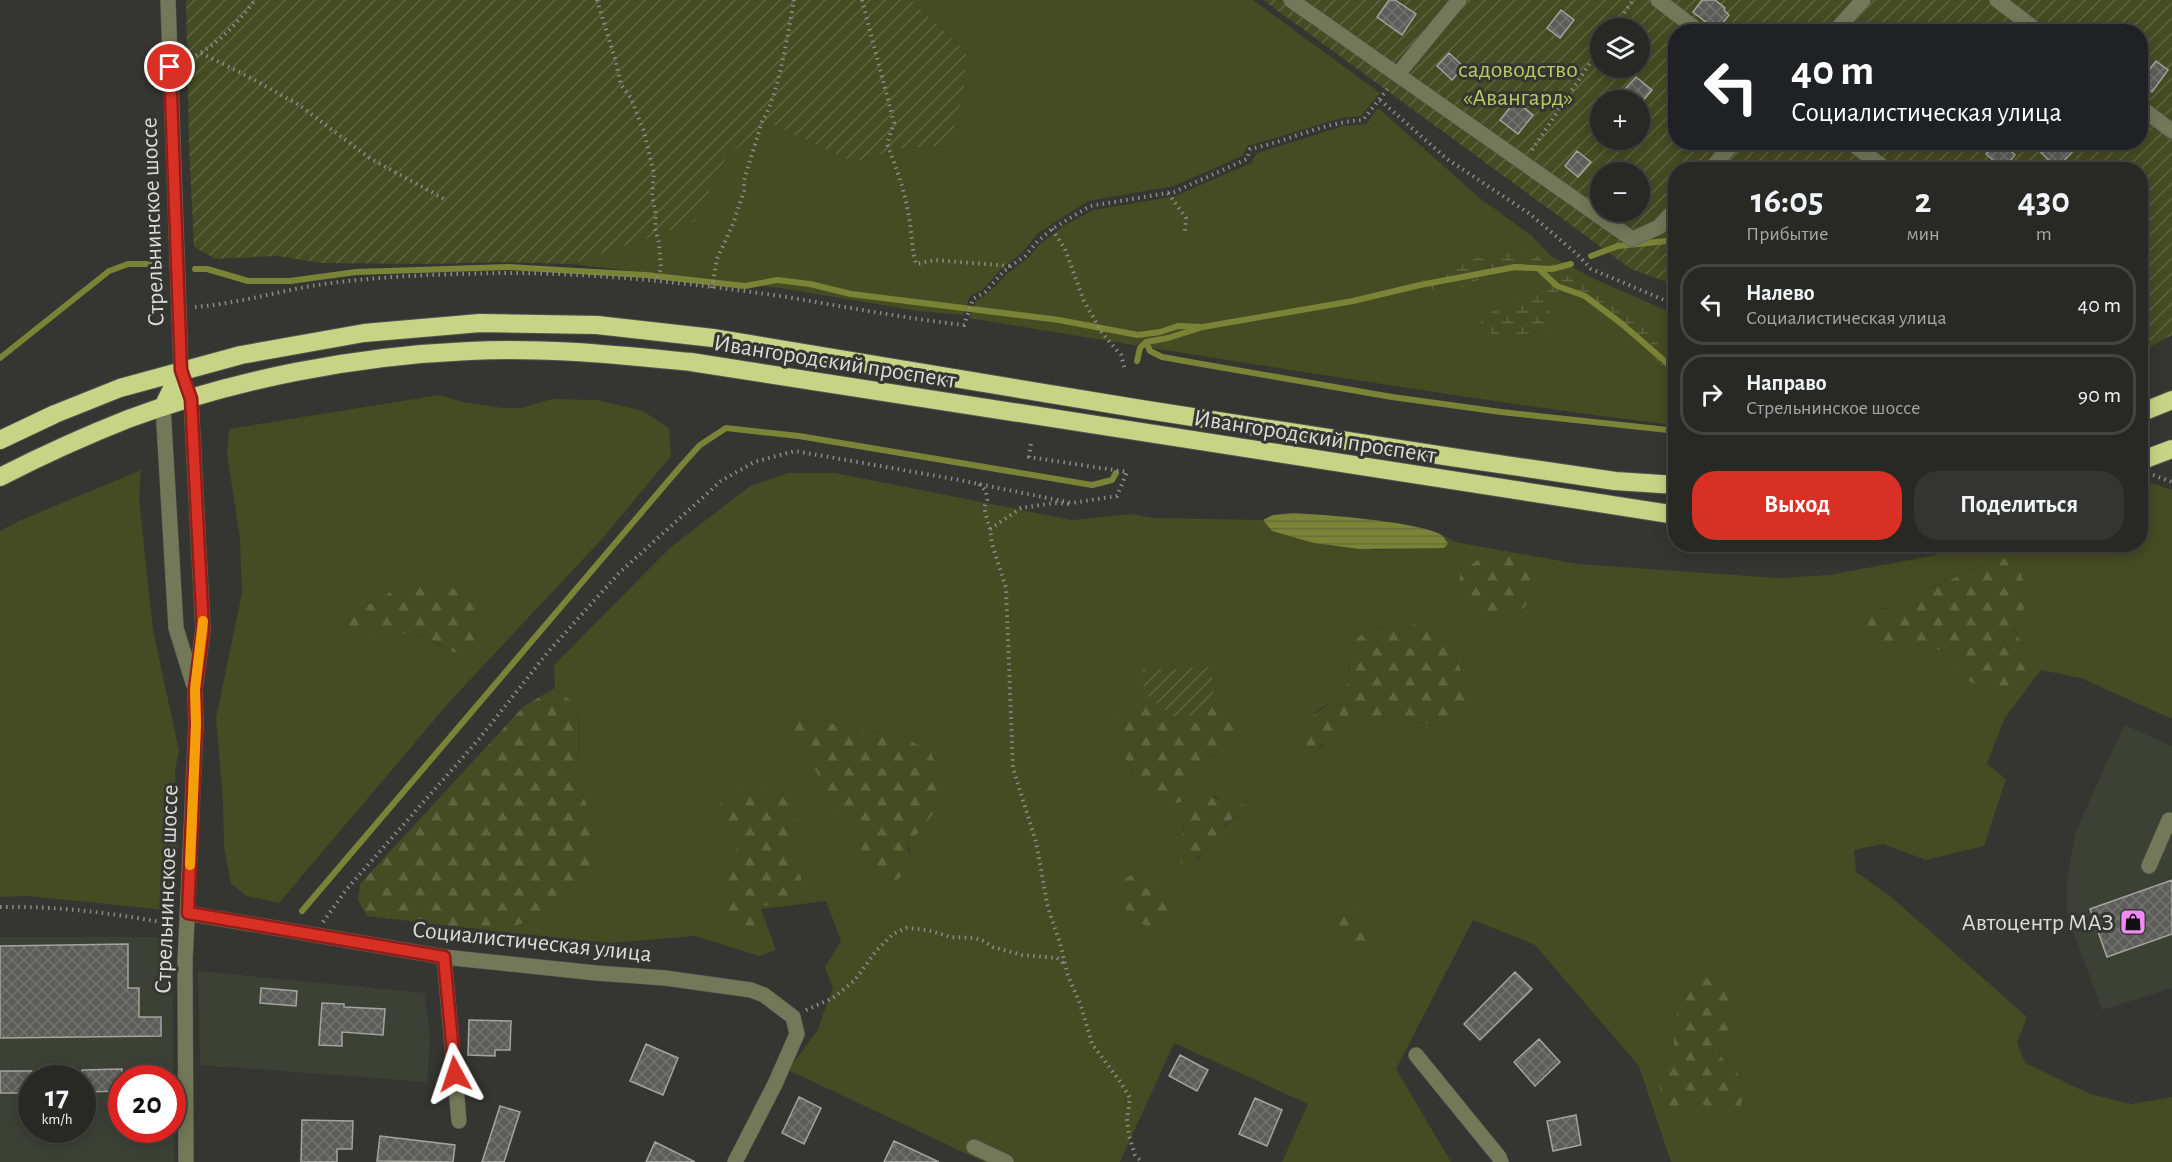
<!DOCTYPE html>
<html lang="ru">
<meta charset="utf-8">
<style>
body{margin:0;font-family:"Alegreya Sans",sans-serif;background:#343432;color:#f1f3f6;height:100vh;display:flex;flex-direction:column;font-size:22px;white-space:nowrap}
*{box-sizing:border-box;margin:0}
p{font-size:20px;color:#a5a6a7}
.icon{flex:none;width:33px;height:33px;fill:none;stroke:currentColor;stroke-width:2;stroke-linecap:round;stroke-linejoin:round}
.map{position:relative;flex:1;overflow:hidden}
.drawer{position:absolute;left:1668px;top:162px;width:480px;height:390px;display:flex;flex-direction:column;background:#282825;border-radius:24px;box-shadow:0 3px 15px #0003,0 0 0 2px #444442}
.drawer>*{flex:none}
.top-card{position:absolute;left:1668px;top:24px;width:480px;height:126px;border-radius:24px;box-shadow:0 3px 15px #0003,0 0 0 2px #444442;background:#202124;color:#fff;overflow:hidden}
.fabs{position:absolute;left:1590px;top:18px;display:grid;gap:12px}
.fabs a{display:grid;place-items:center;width:60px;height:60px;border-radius:50%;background:#282825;box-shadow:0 3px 15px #0003,0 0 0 2px #444442;font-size:30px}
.speed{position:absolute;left:18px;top:1065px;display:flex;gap:12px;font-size:30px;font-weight:700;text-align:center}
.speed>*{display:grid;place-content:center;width:78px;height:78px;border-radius:50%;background:#282825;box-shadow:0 3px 15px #0003,0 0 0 2px #444442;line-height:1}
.speed small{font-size:15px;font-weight:400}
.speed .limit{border:9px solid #d22;background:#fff;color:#111}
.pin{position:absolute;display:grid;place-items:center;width:51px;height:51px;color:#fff;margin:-26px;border:3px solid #fff;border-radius:50%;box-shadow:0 2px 6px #0007}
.me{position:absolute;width:66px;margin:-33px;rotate:355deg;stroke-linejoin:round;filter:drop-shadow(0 0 4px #0008)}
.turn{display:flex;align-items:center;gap:21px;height:126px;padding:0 24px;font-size:27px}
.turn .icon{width:78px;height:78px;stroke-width:2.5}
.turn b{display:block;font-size:42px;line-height:51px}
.eta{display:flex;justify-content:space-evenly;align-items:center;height:102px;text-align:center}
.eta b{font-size:36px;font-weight:600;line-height:42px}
.action{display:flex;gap:12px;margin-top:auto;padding:12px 24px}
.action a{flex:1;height:69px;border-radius:24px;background:#d93025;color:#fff;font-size:24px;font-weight:600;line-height:69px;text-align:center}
.action a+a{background:#343432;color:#f1f3f6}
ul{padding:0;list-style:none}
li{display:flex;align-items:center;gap:18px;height:81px;margin:0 12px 9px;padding:0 12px;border:3px solid #444442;border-radius:24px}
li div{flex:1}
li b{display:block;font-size:22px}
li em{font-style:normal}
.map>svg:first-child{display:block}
.built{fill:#3d4035;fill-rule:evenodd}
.green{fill:#454b22;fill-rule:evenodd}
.forest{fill:url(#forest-firs)}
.wetland{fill:url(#wetland-marsh)}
.garden{fill:url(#garden-furrows);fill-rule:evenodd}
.water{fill:url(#water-rules)}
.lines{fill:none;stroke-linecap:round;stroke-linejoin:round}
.stream{stroke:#7a8437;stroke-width:6}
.building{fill:url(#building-cross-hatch);stroke:#a3a49e;stroke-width:1.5}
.minor-casing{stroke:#53544f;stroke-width:16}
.highway-casing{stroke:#53544f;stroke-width:20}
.path{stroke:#8b8c87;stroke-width:4;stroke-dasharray:1.5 4.5;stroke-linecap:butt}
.minor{stroke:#737859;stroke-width:15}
.highway{stroke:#c7d385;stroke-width:18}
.route-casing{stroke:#8d1f18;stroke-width:15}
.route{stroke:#d93025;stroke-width:10}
.slow{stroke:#f59e0b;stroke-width:10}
.labels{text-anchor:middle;stroke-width:6;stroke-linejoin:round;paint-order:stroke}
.park-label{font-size:24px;fill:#bbca60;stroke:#353631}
.street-label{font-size:24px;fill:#dbdcd8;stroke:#353631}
.poi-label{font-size:24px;fill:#dbdcd8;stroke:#353631;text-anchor:end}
</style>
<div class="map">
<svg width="2172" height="1162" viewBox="0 0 2172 1162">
<defs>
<pattern id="forest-firs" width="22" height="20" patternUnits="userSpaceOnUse" patternTransform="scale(1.5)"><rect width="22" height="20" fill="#454b22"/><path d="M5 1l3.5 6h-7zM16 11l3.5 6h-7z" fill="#5f6441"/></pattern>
<pattern id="wetland-marsh" width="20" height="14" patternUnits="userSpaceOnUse" patternTransform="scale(1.5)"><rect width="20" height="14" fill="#454b22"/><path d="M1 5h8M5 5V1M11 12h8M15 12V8" fill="none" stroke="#5f6441"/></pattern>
<pattern id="garden-furrows" width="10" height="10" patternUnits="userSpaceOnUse" patternTransform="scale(1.5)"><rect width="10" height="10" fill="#454b22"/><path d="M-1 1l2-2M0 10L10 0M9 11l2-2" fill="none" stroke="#5f6441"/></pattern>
<pattern id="water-rules" width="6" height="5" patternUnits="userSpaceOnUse" patternTransform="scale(1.5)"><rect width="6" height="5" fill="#7a8437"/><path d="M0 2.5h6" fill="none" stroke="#666d3a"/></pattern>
<pattern id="building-cross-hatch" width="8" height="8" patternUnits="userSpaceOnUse" patternTransform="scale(1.5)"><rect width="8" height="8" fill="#5c5d58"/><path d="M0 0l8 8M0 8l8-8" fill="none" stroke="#73746f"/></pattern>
</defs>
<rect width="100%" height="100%" fill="#353631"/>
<path class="built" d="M2124 725 2172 746V988L2102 1010 2067 914V879L2076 831Z
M0 937H172L174 1162H0ZM32 1078H82V1130H32ZM122 1078H172V1130H122Z
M198 971 425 993 430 1038 427 1082 200 1065Z"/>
<path class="green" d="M911 0H1253L1380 93 1361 116 1342 118 1248 146 1242 156 1174 186 1088 201 1038 233 1022 253 1001 269 982 290 970 296 963 315 918 311 780 288 571 264 694 222 727 156 770 122 854 162 903 148 949 146 966 52Z
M1378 108 1481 199 1531 235 1552 257 1601 282 1675 314V425C1577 414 1480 399 1382 384 1244 363 1107 341 969 318L976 301 987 294 1008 273 1028 258 1040 244 1065 225 1094 210 1175 196 1251 163 1257 153 1343 126 1366 124Z
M439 395 463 402 503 408H521L552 399 598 400 643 411 669 428 671 456 602 539 452 699 279 903 247 896 231 884 224 847 223 801 216 718 242 593 240 539 227 454 229 429ZM377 602 447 650 427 638 404 633 382 634 342 625 338 614Z
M141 470 139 498 153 630 179 751 175 770 179 835 173 891 166 910 28 896 0 897V531L19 521Z
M788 473H835L1072 520 1131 514 1154 518 1263 520 1272 531 1376 550 1415 547 1444 548 1448 544 1444 536 1455 542 1578 564 1777 578 1829 575 1990 545 2140 544 2141 487 2152 483 2172 490V719L2081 678 2041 670 2005 718 1987 764 2006 779 1984 846 1926 860 1883 844 1854 850 1856 872 1889 895 2027 1017 2017 1043 2025 1063 2090 1094 2131 1104 2172 1097V1162H1671L1639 1066 1535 945 1473 920 1396 1069 1451 1162H1282L1308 1104 1174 1043 1120 1162H984L788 1070 817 1031 833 988 825 967 841 941 826 901 761 909 776 950 759 956 695 936 610 943 504 932 545 912 595 829 584 798 579 769 578 707 555 688 554 665 671 547 750 486ZM1997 557 2020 614 2014 631 2024 646 1959 673V658C1935 646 1918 643 1891 642L1883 608 1899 613 1913 610 1915 598 1921 591 1942 584ZM1427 618 1441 627 1467 683 1435 725 1352 713 1332 733 1319 750 1314 713 1336 699 1351 679C1350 671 1347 658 1349 651 1356 630 1382 623 1401 630ZM1150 701C1169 719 1171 724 1198 723L1218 755 1202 759 1185 774 1143 792 1123 755ZM814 718 847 728 894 734 919 833 908 840 910 853 861 852 862 838C849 824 833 815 819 801V778L813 764 789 735ZM1214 796 1230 804 1249 806 1217 833 1198 859 1178 854 1182 840 1183 821ZM719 813 796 821 789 844 787 861 801 876 754 907 758 932 728 870 738 850V836ZM1733 1019 1718 1054 1736 1072 1728 1114 1698 1103 1679 1107 1663 1070 1674 1054Z"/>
<path class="forest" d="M1508 556 1524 564 1532 584 1525 607 1506 618 1490 616 1458 587 1461 572 1482 557Z
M1997 557 2016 562 2026 587 2028 603 2020 614 2014 631 2024 646 2025 672 2006 689C1986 688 1974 687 1959 673V658C1927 642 1906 643 1871 641L1859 625 1858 615 1865 608C1882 608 1896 614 1912 610L1915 598 1921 591 1942 584Z
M423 578C465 590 488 601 477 650 454 661 445 644 426 638 411 633 398 634 384 634 370 634 355 629 342 625L337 614 377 602 394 589Z
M1427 618 1441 627 1467 683 1469 702 1459 720 1435 725 1352 713C1336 728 1324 746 1306 758L1296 754 1295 741 1305 721 1336 699 1351 679C1350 671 1347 658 1349 651 1356 630 1382 623 1401 630Z
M555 688 578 707 579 769 584 798 595 829 597 859 593 875 545 912 504 932 367 916 358 900 360 884 524 706Z
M1123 701H1150C1168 718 1172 724 1198 723L1210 705 1231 701 1237 707 1238 725 1234 735 1218 755 1202 759 1186 774 1183 801 1163 808 1143 792 1123 755 1113 727Z
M814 718 847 728 894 734 930 750 942 781 934 812 919 833 908 840 909 871 896 880 879 877 862 869 861 852 862 838C849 824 833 815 819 801V778L813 764 789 735 793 720Z
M740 789 769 791 791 801 796 821 789 844 788 861 801 876V901L754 907 759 932 740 928C726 909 718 891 729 867 735 854 738 851 738 836L719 813 721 802Z
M1195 794C1215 796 1231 804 1251 806 1239 814 1226 822 1217 834 1202 851 1205 857 1182 864L1178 854 1182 840 1185 804Z
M1143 868 1166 887 1172 896 1165 915 1153 929C1125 916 1123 911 1123 880Z
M1346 905 1365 915 1373 932 1366 944 1353 946 1342 943 1334 912Z
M1702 977 1726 981 1733 1019 1718 1054C1740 1076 1745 1074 1741 1107L1728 1114 1698 1103 1679 1107 1664 1106 1659 1082 1663 1070 1674 1054V1030L1680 998Z"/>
<path class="wetland" d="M1530 249 1545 263 1565 262 1562 268 1564 274 1595 286 1638 322 1675 362V371C1660 370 1651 353 1641 342 1635 337 1627 334 1622 329 1606 314 1588 301 1571 288L1559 290 1550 296C1548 310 1553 321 1547 335 1526 336 1487 345 1480 319L1495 310 1554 284 1555 275 1552 273C1535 273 1517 269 1500 272 1467 279 1457 302 1420 285L1424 276 1445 268 1456 267 1478 257Z"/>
<path class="garden" d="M186 0H911L966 52 964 91 949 146 903 148 854 162 769 123 727 156 694 222 571 264 499 262 429 264 322 263 276 256 216 259 194 247 189 145Z
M1263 0H2172V335L2141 352 2140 170H1676L1675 285 1631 269ZM1600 28H1640V68H1600ZM1676 32H2140V142H1676ZM1600 100H1640V140H1600ZM1600 172H1640V212H1600Z
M1212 667 1213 693 1196 716H1172L1144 693 1143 670Z"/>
<path class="water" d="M1292 513C1319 514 1425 522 1443 536 1444 537 1447 542 1448 544L1444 548 1360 549 1314 543 1272 531 1263 520 1273 515Z"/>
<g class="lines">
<path class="stream" d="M1591 256 1618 246 1676 240
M195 269H207L248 281H290L356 272 508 267 646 275 745 286 777 280 810 284 851 294 1059 320 1138 335 1160 332 1178 326 1203 327
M1539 269 1557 286 1585 296 1622 324 1668 364
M1146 342 1150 351 1162 357 1213 366 1392 397 1501 412 1668 430
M0 358 109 271 128 264H160
M1137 361 1140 348 1146 342 1168 338 1203 327 1353 301 1420 285 1515 267 1552 269 1571 264
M302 911 681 466 700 445 726 428 799 436 1092 485 1112 480 1116 473"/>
</g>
<path class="building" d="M1389 0H1395L1416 14 1402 35 1377 17Z
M1702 0H1715L1725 8 1724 10 1729 15 1719 28 1713 24 1711 26 1693 12Z
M1561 10 1574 20 1560 38 1547 28Z
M1449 53 1464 67 1452 80 1437 66Z
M2156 61 2168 70 2152 92 2140 81Z
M1636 77 1652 90 1641 103 1625 89Z
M1515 101 1533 115 1518 134 1500 120Z
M1997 142H2002L2015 155 2003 169 1986 154Z
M2030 142H2082L2057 168Z
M1577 151 1591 162 1578 177 1565 166Z
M2172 880V934L2107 957 2090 909Z
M128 944V988H139V1017H161V1036L0 1038V946Z
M1515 972 1532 989 1480 1040 1464 1024Z
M261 988 297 991 296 1006 260 1003Z
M322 1003 344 1004V1007L385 1009 383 1035 342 1032V1046L319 1045Z
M469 1020 511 1021 510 1050H495V1056L468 1055Z
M1539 1039 1560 1062 1535 1086 1514 1062Z
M646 1044 678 1058 663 1095 630 1081Z
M1180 1055 1208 1070 1197 1091 1169 1076Z
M122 1069V1091L82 1092V1070Z
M0 1071H32V1093H0Z
M799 1097 821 1108 804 1144 782 1133Z
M1255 1098 1282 1110 1267 1146 1239 1134Z
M500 1106 520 1112 504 1162H482Z
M1576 1115 1581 1145 1553 1151 1547 1121Z
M302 1120 353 1121 352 1149H337V1162H301Z
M380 1136 455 1145 453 1162 377 1161Z
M894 1141 939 1162H884Z
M655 1142 695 1162H646Z"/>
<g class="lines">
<defs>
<path id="minor" d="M168 0 181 370
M1291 0 1632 239 1659 227 1676 208
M1658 0 1700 32
M1997 0 2039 32
M1834 32 1863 0
M1398 74 1459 0
M2140 107 2172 131
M1850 142 1887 170
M1710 170 1734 142
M163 407 176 628 193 683
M2149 866 2169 820 2172 821
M187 913 444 957 596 973 665 978 751 990 764 995 793 1017 797 1034 775 1084 735 1162
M444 957 459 1121
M1416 1055 1499 1157 1501 1162
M974 1147 1006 1162
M186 1162 185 962 196 724 195 689 203 630 191 399"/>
<path id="highway" d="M163 407 181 370
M2140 413 2172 400
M0 440 55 414 120 388 241 355 364 333 480 323 597 325 713 338 1141 409 1451 457 1615 481 1676 485
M2140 461 2172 449
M0 477C41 456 85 436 128 419 236 379 354 356 469 351 543 347 617 355 691 362L1676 515"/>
</defs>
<use href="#minor" class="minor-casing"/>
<use href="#highway" class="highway-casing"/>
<path class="path" d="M597 0 615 59 621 85 631 98 644 132 654 173 652 196 656 215 655 228 659 243 661 269 656 281
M862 0 894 123 887 144C896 167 904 188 908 212 912 229 911 246 916 264L935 260 1010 266
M1614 28 1633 0
M201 53 249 77 299 105 371 159 446 200
M185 61C217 46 234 27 255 0
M1380 100 1447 159 1530 214 1578 255 1591 269 1676 305
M1532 150 1600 48
M1168 193 1186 218 1185 232
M1052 229 1065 249 1084 301 1102 333 1121 355 1125 370
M712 288 717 259 733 224 744 191V180L762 122C779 94 788 33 794 0
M195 307C234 304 272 293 311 286 374 276 441 274 505 273 597 273 689 283 780 296 842 306 902 318 964 325L973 299 985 292 1004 271 1025 256 1037 242 1052 229 1090 206 1174 192 1247 159 1250 149C1289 141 1324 122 1363 120L1389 87
M2153 475 2172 482
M979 484 986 491 987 500 984 508 990 529 992 544 1006 588 1013 768 1036 842 1048 908 1060 943 1068 976 1081 1006 1092 1044 1119 1080 1130 1098 1127 1119 1129 1136 1135 1155 1142 1162
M990 529 1021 508 1054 503 1069 504
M0 907C59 906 113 913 171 924
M323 922 346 890 479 739 548 652 619 573 721 481 754 462 795 451 954 479 1072 503 1117 496 1127 472 1029 457 1031 443
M806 1010 833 998 855 980 876 951 893 934 906 928 928 930 950 937 975 938 984 941 993 947 1022 955 1057 958 1065 965"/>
<use href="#minor" class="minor"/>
<use href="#highway" class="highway"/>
</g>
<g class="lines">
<defs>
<path id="route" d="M170 67 181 370 191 399 203 630 195 689 196 724 188 913 444 957 455 1074"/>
</defs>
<use href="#route" class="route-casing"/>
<use href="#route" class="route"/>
<path class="slow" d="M190 865 196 724 195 689 203 621"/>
</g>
<defs>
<symbol id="shop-square" viewBox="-11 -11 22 22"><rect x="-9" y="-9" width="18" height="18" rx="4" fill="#f18af4" stroke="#353631"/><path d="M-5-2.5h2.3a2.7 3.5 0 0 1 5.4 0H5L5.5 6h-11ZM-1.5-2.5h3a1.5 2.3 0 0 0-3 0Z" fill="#111"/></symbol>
</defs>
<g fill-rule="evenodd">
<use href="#shop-square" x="2118" y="907" width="30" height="30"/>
</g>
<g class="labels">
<g class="park-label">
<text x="1518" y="77">садоводство<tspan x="1518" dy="28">«Авангард»</tspan></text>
</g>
<g class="street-label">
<text transform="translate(152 222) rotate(-92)" y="8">Стрельнинское шоссе</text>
<text transform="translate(835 361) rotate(9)" y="8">Ивангородский проспект</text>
<text transform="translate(1315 436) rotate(9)" y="8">Ивангородский проспект</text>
<text transform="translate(166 889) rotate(-88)" y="8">Стрельнинское шоссе</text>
<text transform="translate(532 941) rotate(6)" y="8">Социалистическая улица</text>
</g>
<g class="poi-label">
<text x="2114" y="930">Автоцентр МАЗ</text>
</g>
</g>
</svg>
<div class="fabs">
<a><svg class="icon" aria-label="layers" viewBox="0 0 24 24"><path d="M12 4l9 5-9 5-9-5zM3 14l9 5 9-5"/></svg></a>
<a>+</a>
<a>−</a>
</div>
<div class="speed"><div>17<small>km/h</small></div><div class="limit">20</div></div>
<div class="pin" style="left:170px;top:67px;background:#d93025"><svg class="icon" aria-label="arrive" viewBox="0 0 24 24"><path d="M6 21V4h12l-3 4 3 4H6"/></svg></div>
<svg class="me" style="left:455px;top:1074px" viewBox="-20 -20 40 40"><path d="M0-17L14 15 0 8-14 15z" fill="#d93025" stroke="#fff" stroke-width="4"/></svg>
<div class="top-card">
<div class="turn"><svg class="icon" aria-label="left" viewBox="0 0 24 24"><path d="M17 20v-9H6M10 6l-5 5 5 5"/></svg><div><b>40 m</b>Социалистическая улица</div></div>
</div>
<section class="drawer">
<div class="eta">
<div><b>16:05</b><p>Прибытие</p></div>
<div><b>2</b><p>мин</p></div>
<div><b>430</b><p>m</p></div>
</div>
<ul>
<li><svg class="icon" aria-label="left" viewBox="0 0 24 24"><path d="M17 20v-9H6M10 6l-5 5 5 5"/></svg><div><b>Налево</b><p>Социалистическая улица</p></div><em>40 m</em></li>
<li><svg class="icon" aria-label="right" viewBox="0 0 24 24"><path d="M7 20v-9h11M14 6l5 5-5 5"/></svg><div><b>Направо</b><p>Стрельнинское шоссе</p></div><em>90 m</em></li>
</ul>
<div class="action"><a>Выход</a><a>Поделиться</a></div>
</section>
</div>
